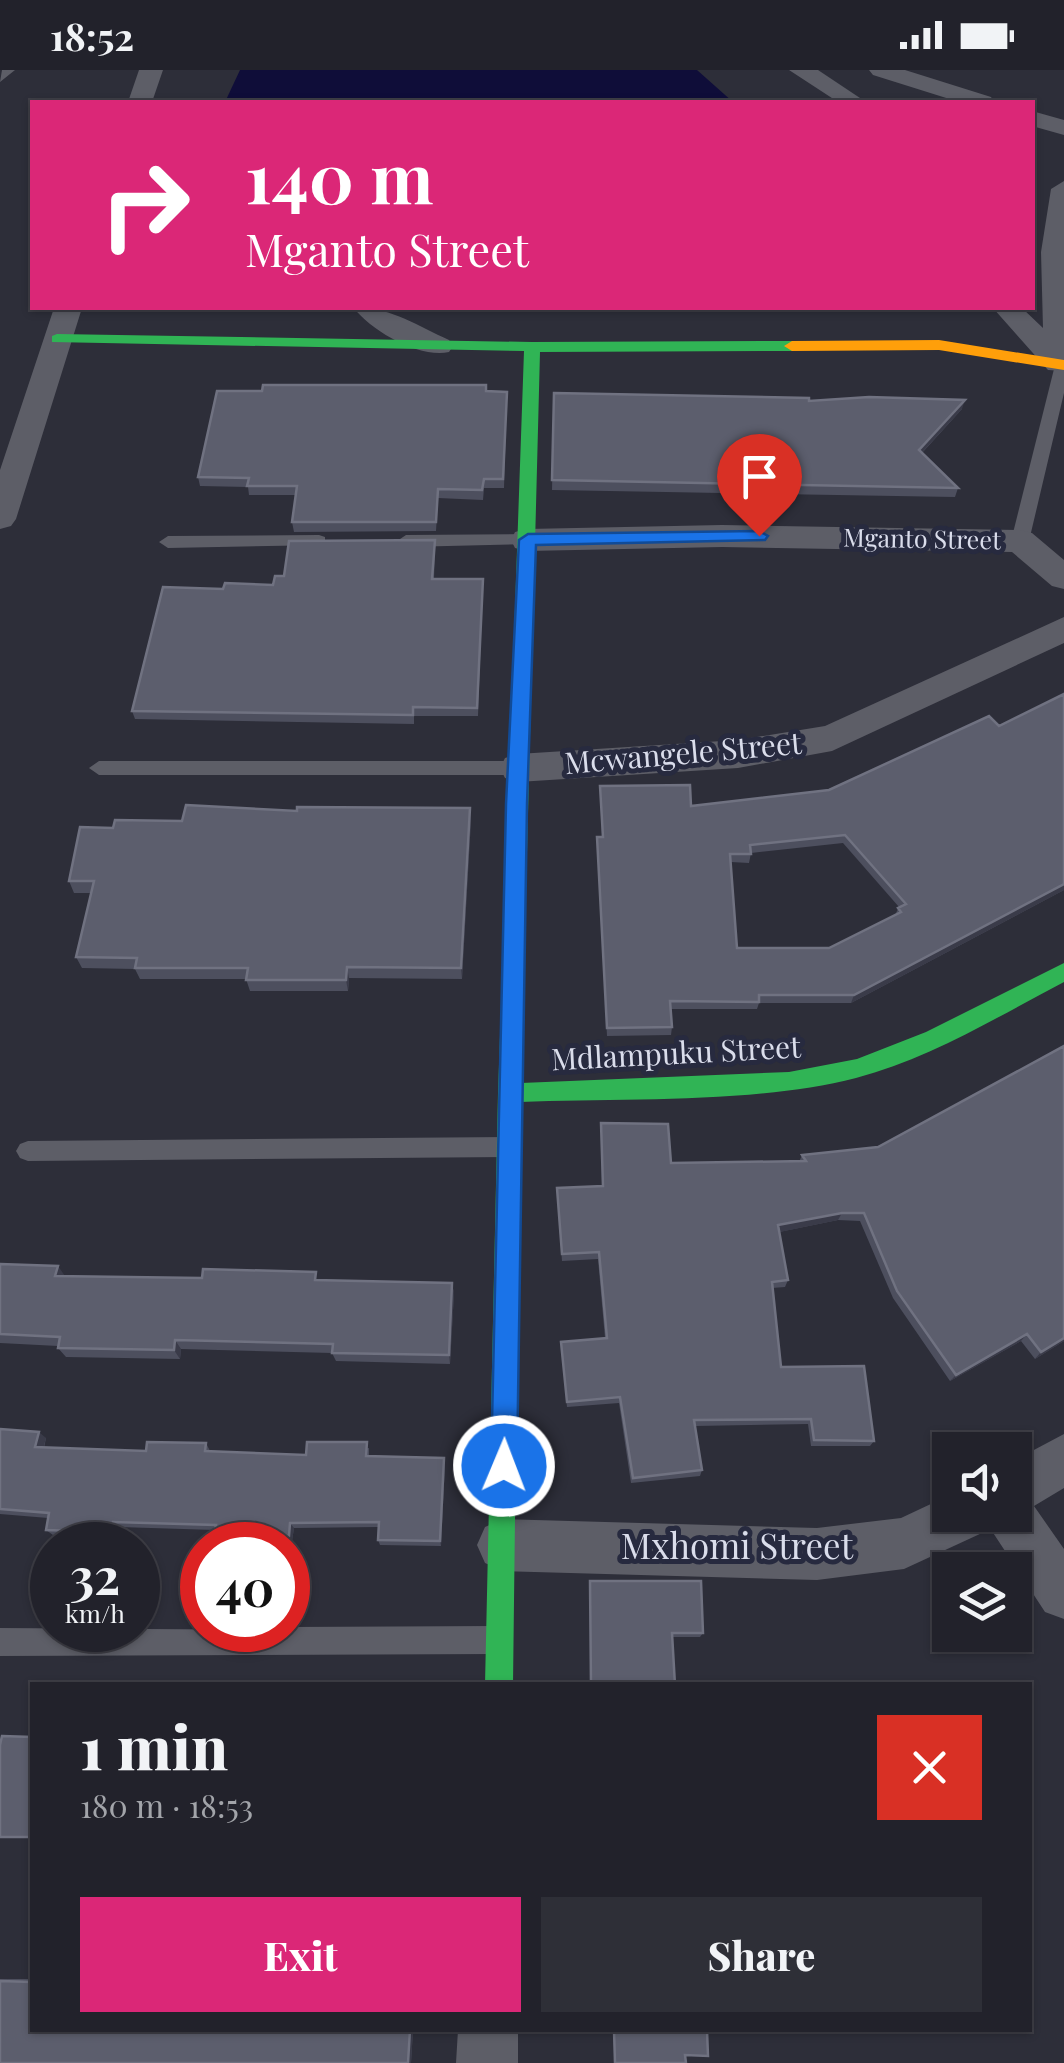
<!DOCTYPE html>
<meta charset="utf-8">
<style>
body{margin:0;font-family:"Playfair Display",serif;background:#2e2f37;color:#f1f3f6;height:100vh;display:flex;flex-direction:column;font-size:38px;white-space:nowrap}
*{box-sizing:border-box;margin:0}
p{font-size:32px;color:#a2a4a9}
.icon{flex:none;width:55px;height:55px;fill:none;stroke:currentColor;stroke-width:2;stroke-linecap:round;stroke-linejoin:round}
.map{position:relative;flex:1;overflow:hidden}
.details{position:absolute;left:30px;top:1612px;width:1002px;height:350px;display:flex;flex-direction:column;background:#22222b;border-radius:0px;box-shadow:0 2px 8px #0004,0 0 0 2px #3f3f47}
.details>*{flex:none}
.top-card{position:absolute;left:30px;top:30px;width:1005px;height:210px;border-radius:0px;box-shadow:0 2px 8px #0004,0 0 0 2px #3f3f47;background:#db2777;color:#fff;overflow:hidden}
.tools{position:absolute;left:932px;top:1362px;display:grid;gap:20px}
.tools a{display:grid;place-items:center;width:100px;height:100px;border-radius:0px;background:#22222b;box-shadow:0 2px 8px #0004,0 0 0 2px #3f3f47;font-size:50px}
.speed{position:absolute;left:30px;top:1452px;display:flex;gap:20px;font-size:50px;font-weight:700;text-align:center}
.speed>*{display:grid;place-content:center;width:130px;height:130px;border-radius:50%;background:#22222b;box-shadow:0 2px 8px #0004,0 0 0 2px #3f3f47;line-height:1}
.speed small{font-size:25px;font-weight:400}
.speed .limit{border:15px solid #d22;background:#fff;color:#111}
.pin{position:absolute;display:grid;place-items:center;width:85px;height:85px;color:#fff;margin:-102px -42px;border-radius:50% 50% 50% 0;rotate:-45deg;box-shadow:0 0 10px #0007}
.pin .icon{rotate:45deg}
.me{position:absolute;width:110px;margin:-55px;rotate:1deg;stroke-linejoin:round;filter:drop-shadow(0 0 8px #0008)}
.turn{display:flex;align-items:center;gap:35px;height:210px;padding:0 50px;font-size:45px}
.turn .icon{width:130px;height:130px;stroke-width:2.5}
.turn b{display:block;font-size:70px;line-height:85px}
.round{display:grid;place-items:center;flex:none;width:105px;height:105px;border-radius:0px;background:#2e2f37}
.head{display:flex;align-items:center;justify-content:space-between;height:170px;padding:0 50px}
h1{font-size:60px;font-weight:800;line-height:75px}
.primary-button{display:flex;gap:20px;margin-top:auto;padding:20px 50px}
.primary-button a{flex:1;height:115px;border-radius:0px;background:#db2777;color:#fff;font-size:40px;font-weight:800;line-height:115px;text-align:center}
.primary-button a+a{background:#2e2f37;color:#f1f3f6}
.status{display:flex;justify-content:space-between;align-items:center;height:70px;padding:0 50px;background:#22222b;direction:ltr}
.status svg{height:28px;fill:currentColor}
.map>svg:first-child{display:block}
.water{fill:#0f0d39}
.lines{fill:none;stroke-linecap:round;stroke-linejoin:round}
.lane{fill:#5d5e67;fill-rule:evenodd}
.street{fill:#5d5e67;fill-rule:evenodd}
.fast{fill:#30b455;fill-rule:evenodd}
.slow{fill:#ff9f0a;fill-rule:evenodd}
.wall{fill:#4d4f5e;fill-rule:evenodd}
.shaded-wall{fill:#3a3b49}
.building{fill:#5c5e6d;stroke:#707281;stroke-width:2.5;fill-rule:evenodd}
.route{fill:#1a73e8;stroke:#114b97;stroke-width:2.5}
.labels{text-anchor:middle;stroke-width:10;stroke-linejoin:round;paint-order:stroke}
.far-street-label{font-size:25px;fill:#daddeb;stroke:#272a3f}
.street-label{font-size:30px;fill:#daddeb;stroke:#272a3f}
.near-street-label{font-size:35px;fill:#daddeb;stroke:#272a3f}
</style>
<div class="status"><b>18:52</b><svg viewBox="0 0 49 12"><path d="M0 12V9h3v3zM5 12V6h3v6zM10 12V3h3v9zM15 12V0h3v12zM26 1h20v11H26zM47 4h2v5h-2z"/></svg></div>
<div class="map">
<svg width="1064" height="1993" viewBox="0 0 1064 1993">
<rect width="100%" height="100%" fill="#2d2e39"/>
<path class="water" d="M240 0H697L733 32H225Z"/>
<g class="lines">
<path class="lane" d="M15 0 0 12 2 0Z
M1064 291V323L1029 471 1020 477 1011 471 1055 295Z
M527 464 536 470 533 474 406 477 397 471 406 465Z
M319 465 325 467V475L168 478 159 472 168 466Z
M99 691H518L528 698 518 705H99L89 698Z
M509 1067 517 1070 521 1077 517 1084 509 1087 28 1091 20 1088 16 1081 20 1074 28 1071Z
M496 1556 506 1560 510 1570 506 1580 496 1584 0 1586V1558L288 1560V1557Z"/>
<path class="street" d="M139 0H163L152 32H128Z
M789 0H818L866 32H838Z
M869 0H905L991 27 994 32H959L873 5Z
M1032 41 1064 50V65L1032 56Z
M1064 111V301L1048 300 993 238H1022L1043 258 1041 182 1051 119Z
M54 238H82L16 449 11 456 0 459V400Z
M354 238C389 236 417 256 449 270L453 276 449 282C421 289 371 261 354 238Z
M722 455 1020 460 1032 463 1064 490V519L1052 516 1012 482 722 477 527 481 515 478 511 470 515 462 527 459Z
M1064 547V573L832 681 738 698 518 712 505 708 500 698 505 688 518 684 738 670 825 656Z
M1064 1364V1418L1034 1436 1064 1479V1549L1045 1542 986 1452 982 1463 904 1499 817 1510 503 1501 485 1493 477 1475 485 1457 503 1449 817 1458 901 1448 950 1425V1445H1015V1390Z
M458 1960H518V1993H456Z"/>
<path class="fast" d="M57 264 532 272 792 271 800 276 792 281 540 282 521 1013 789 1002 857 989 926 962 1064 893V912C997 947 929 989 856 1008 754 1034 626 1028 520 1032L513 1615H485L498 1023 524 281 52 272V266Z"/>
<path class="slow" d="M939 270 1064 290V300L939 280 792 281 784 276 792 271Z"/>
</g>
<path class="wall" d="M486 321 507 322 504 418H484L483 430 438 428 436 461 294 462 292 452 296 425H249L248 417 200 416 198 407Z
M554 323 809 331 962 339 922 383 958 418 955 427 552 420Z
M435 479 434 509H483L478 646H414V654L135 649 132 641 223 519 273 515 284 506Z
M1064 624V820L851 933H759L757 939H670L672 957 671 965 607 966 597 775V767H602L600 716 691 736 829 720 999 656ZM843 773 899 837 895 845 829 878H737L731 792 749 793 751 783Z
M471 750 462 909 349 908 348 921H250L246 909H140L135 899 82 898 76 887 91 823H74L69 811 113 758 182 751Z
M1064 976V1271L1035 1289 1021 1271 950 1311 893 1228 860 1151 838 1150 779 1162 788 1210 785 1217 772 1218 781 1297 874 1371 870 1376H811L808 1354 695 1356 702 1400 700 1406 631 1413 619 1333 567 1337 561 1278V1272L605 1268 598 1189 562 1191 557 1126V1118L602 1116 601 1053 671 1093 799 1092 802 1085 878 1077Z
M0 1194 65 1206 452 1213 454 1223 450 1294 336 1291 332 1283 181 1279 180 1289 66 1287 58 1278V1276L0 1273Z
M0 1359 46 1368 44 1378 146 1381 206 1373 210 1381 306 1385 369 1378V1386L445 1394 441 1476 380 1475 378 1470V1457L294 1458 292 1471 219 1468 214 1463 215 1460 119 1457 117 1467 53 1465 46 1460 48 1448 0 1444Z
M590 1511 703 1563 700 1567H672L675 1615H590Z
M0 1909H32V1960H413L411 1993H0Z"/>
<path class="shaded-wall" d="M965 330 962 339 916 389 919 380Z
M470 738 471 750 462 909 461 898Z
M1064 814V820L851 933 854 925Z
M347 897 349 908 348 921 346 910Z
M842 1143 838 1150 775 1163 778 1155Z
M58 1196 65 1206H55Z
M452 1213 454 1223 450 1294 449 1285Z
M1027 1264 1021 1271 950 1311 956 1305Z
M1064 1268V1271L1035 1289 1041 1282Z
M175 1270 181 1279 180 1289 174 1280Z
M39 1362 46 1368 42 1383 35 1377Z
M444 1388 445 1394 441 1476 440 1471Z
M113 1452 119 1457 117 1467 111 1462Z
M290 1453 294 1458 292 1471 289 1466Z
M410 1960H413L411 1993H408Z"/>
<path class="building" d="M263 315H486V321L507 322 503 409H484L482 420 438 419 436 452H292L297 416H247L249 408 198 407 217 321H262Z
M554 323 809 328V331L869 327 965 330 919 380 958 418 552 410Z
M435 470 432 509H483L477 638 413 637V645L132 641 163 517 223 519 225 513 273 515 275 506H284L289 471Z
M1064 624V814L854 925H759V932L670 931 672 957 607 958 597 767H603L600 716 690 715 691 736 829 720 989 646 999 656ZM845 765 906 834 898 838 901 842 829 878H737L730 784H751L750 775Z
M186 735 297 741V737L470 738 461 898 347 897 346 910H246L248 898H135L137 888 76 887 94 811H69L80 757 113 758 115 750 182 751Z
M1064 976V1268L1041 1282 1027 1264 956 1305 897 1221 864 1143H842L778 1155 788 1210 772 1212 781 1297 864 1296 874 1371 814 1370 811 1349 694 1350 702 1400 633 1408 620 1327 567 1332 561 1272 607 1268 599 1182 562 1184 557 1118 603 1116 601 1053 668 1054 671 1093 806 1091 802 1085 878 1077Z
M0 1194 58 1196 55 1206 202 1208 203 1199 316 1202 315 1210 452 1213 449 1285 332 1283 333 1274 175 1270 174 1280 58 1278 60 1267 0 1264Z
M0 1359 39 1362 35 1377 146 1381 147 1372 206 1373 205 1381 306 1385 307 1372H367L366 1386 444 1388 440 1471 378 1470 379 1452 290 1453 289 1466 214 1463 216 1455 113 1452 111 1462 46 1460 49 1443 0 1439Z
M590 1511H701L703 1563H672L675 1615H591Z
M2 1666 32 1667V1767H0V1675Z
M0 1911 32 1912 31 1923H32V1960H410L408 1993H0Z
M614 1960H707L708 1986 685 1985 686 1993H615Z"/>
<path class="route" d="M759 461 768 466 765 470 536 475 527 734 517 1396 513 1405 504 1409 495 1405 491 1396 506 734 519 470 528 464Z"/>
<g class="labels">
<g class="far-street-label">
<text transform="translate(922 469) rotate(1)" y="9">Mganto Street</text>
</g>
<g class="street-label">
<text transform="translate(683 684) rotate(-5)" y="10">Mcwangele Street</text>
<text transform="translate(676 984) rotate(-3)" y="10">Mdlampuku Street</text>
</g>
<g class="near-street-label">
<text x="737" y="1489">Mxhomi Street</text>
</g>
</g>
</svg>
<div class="tools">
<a><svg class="icon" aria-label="sound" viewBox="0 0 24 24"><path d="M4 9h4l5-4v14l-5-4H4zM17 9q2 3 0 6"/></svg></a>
<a><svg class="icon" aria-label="layers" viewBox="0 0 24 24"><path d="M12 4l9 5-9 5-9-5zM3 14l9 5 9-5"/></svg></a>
</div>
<div class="speed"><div>32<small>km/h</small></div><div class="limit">40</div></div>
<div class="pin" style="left:759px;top:466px;background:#d93025"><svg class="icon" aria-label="arrive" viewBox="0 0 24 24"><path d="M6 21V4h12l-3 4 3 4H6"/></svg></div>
<svg class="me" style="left:504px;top:1396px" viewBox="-20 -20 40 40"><circle r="17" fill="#1a73e8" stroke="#fff" stroke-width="3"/><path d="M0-11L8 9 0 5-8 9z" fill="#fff"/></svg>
<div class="top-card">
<div class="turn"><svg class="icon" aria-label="right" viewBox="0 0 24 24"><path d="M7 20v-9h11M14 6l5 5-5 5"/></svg><div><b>140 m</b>Mganto Street</div></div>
</div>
<section class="details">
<div class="head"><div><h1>1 min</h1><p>180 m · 18:53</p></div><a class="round" style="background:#d93025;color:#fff"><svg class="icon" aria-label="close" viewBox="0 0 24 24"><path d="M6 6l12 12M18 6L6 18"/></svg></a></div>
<div class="primary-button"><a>Exit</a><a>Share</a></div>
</section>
</div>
